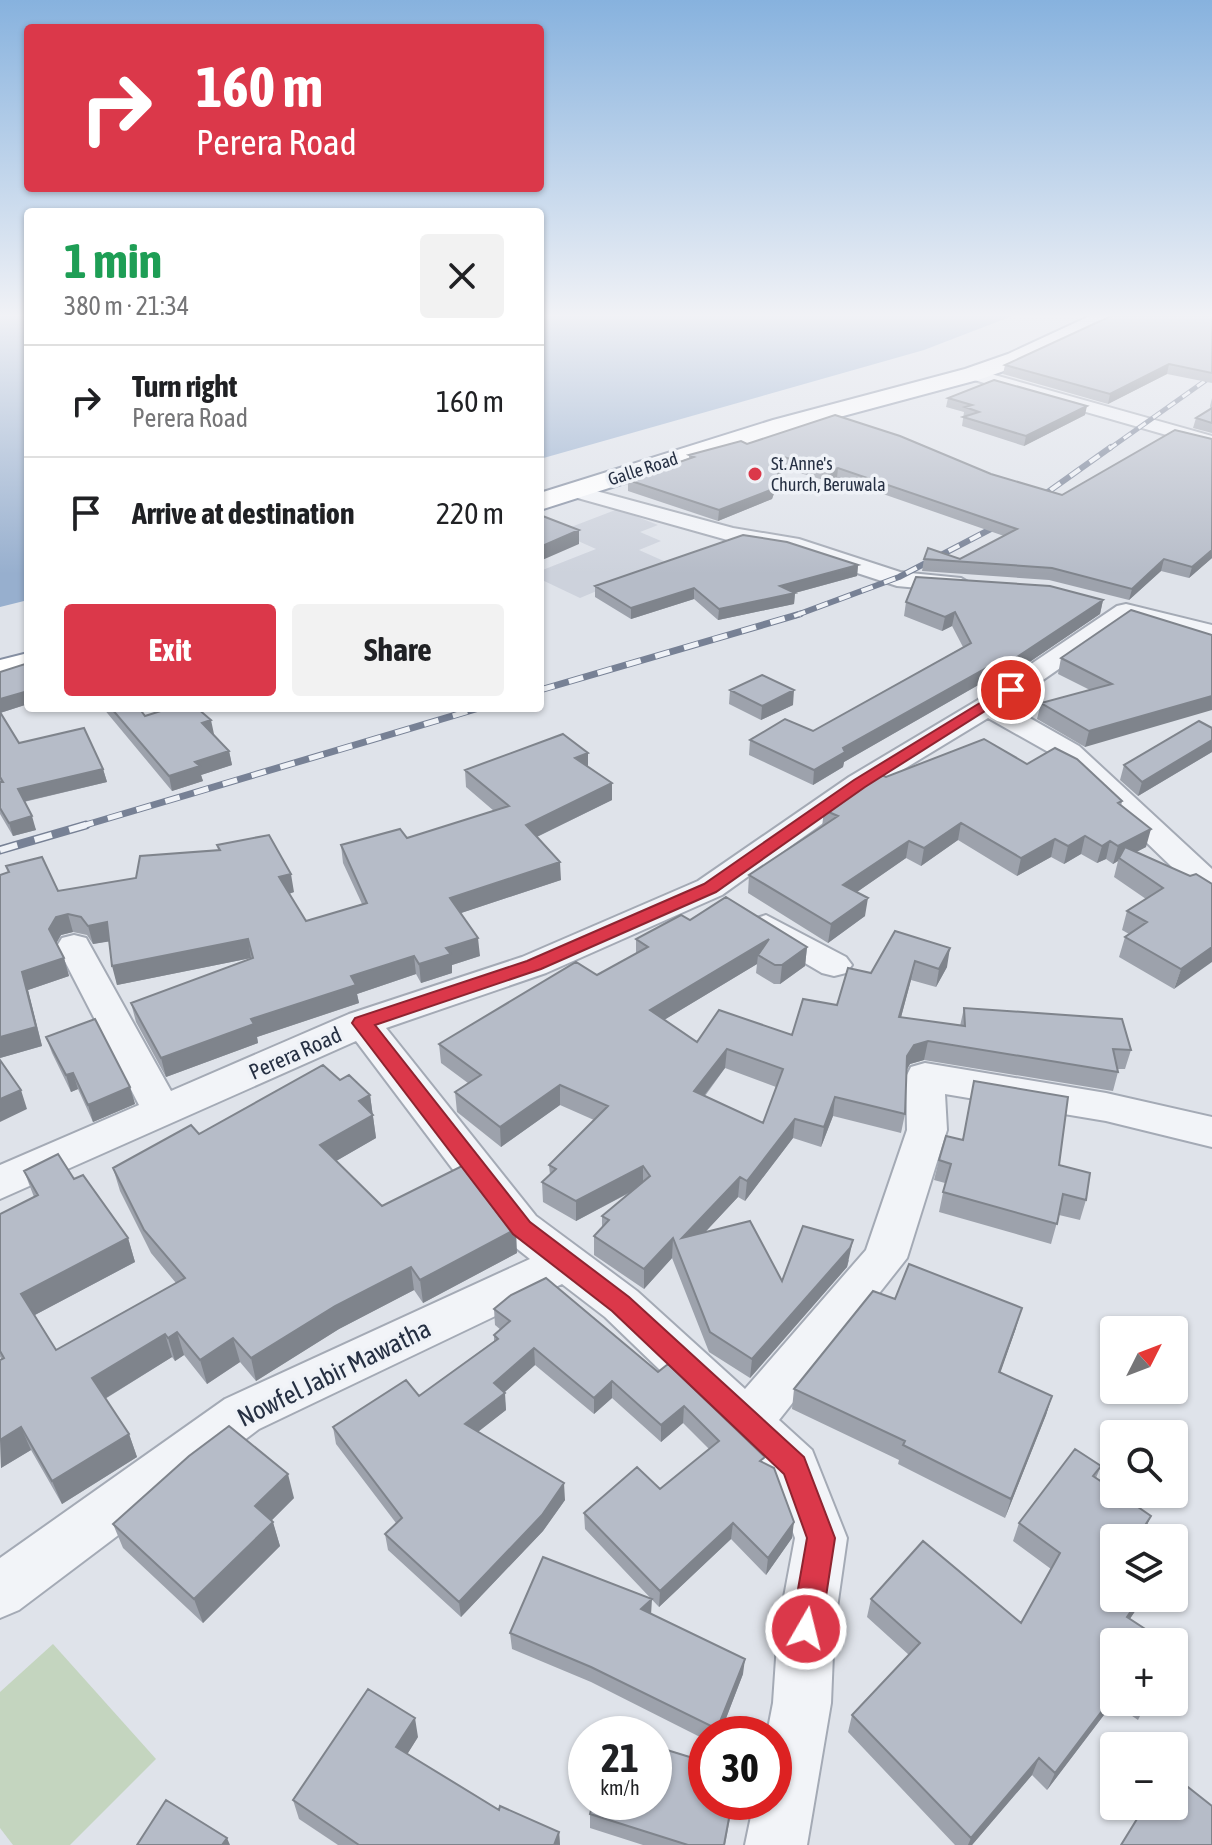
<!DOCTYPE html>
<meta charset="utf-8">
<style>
body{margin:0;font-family:"Asap Condensed",sans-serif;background:#f2f2f2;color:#202124;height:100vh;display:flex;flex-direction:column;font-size:30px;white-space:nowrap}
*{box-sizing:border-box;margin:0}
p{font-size:26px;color:#757577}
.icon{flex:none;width:44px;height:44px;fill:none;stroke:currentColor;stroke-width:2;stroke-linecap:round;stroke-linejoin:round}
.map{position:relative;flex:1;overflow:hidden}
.details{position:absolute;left:24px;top:208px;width:520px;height:504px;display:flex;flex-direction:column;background:#fff;border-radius:8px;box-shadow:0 2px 6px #0004}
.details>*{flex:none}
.guide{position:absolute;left:24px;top:24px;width:520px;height:168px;border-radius:8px;box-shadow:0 2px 6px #0004;background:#db384a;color:#fff;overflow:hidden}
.needle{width:52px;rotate:48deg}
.controls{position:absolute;left:1100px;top:1316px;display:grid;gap:16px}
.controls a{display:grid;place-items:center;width:88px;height:88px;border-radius:8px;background:#fff;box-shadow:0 2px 6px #0004;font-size:40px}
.speed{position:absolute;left:568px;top:1716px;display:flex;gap:16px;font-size:40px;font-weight:700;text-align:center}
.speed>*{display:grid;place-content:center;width:104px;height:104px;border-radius:50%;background:#fff;box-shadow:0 2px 6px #0004;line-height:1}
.speed small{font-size:20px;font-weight:400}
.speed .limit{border:12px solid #d22;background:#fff;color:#111}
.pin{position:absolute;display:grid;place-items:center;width:68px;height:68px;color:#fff;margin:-34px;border:4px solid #fff;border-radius:50%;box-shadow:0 2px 8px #0007}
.me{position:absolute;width:88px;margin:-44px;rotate:8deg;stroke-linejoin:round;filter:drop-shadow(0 0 6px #0008)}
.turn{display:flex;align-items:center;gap:28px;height:168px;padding:0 40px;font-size:36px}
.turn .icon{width:104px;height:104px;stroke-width:2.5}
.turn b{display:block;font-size:56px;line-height:68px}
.round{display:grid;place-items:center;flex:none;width:84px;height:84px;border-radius:8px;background:#f2f2f2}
.head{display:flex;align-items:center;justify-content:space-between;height:136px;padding:0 40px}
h1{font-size:48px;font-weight:700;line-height:60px;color:#1e9e55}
.action{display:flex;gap:16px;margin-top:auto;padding:16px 40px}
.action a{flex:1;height:92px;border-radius:8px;background:#db384a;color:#fff;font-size:32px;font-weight:700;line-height:92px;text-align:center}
.action a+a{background:#f2f2f2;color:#202124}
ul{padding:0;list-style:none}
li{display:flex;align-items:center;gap:24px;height:112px;padding:0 40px;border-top:2px solid #e0e0e0}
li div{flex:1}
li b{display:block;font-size:30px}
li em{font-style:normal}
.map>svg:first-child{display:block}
.built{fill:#cdd2dc}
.green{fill:#c4d5bf}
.water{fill:#97afce}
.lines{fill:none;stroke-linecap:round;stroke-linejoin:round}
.street-casing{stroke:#a4aab5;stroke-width:4}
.highway-casing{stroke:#858fa2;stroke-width:4}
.street{fill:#f2f4f8;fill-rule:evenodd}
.highway{fill:#fff;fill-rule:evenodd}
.rail-far3-casing{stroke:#778195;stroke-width:5}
.rail-far2-casing{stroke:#778195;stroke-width:6}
.rail-far1-casing{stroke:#778195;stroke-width:7}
.rail-casing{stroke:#778195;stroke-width:9}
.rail-far3{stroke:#eff2f7;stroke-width:3;stroke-dasharray:9;stroke-linecap:butt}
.rail-far2{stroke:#eff2f7;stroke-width:4;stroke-dasharray:12;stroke-linecap:butt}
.rail-far1{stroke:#eff2f7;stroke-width:5;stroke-dasharray:15;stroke-linecap:butt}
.rail{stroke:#eff2f7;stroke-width:6;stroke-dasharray:18;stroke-linecap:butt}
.wall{fill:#9da2ac;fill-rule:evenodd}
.shaded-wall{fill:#7f848c}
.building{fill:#b6bcc8;stroke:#7f848c;stroke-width:2;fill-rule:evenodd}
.route{fill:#db384a;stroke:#8e2430;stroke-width:2}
.poi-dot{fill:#db384a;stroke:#eff2f7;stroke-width:3}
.labels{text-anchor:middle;stroke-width:7;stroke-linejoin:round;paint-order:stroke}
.far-poi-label{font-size:18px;fill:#263043;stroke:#eff2f7;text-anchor:start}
.far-street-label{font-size:18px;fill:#263043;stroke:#eff2f7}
.street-label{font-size:22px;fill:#263043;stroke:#eff2f7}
.near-street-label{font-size:26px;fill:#263043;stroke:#eff2f7}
</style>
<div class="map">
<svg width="1212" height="1845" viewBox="0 0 1212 1845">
<rect width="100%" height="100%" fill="#dfe3ea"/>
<path class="built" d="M618 509 658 525 640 532 661 541 639 550 666 562 580 598 540 579V571L596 549 558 532Z"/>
<path class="green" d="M53 1644 156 1759 70 1845H13L0 1828V1692Z"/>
<path class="water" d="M540 315H1015L924 350 540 459Z
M0 316H28V600L0 607Z"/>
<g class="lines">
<defs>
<path id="street" d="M973 369 1212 436V448L967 378 964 374Z
M574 485 733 528 799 539 900 572 961 578 973 585 961 592 897 586 787 550 731 541 567 495 564 491Z
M1126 604 1212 625V641L1129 620 1007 705 1079 746 1212 869V897L1200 894 1059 758 988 718 871 789 722 895 546 973 386 1028 536 1216 637 1291 745 1389 866 1250 907 1130 906 1077 911 1067 925 1063 1106 1093 1212 1117V1147L1106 1121 945 1094 947 1130 907 1258 779 1420 812 1450 847 1538 834 1629 831 1703 807 1845H745L754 1802H774V1734H767L773 1703 778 1629 795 1538 774 1480 605 1317 562 1284 259 1429 19 1610 0 1618V1558L225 1399 530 1259 506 1240 356 1041 0 1199V1165L139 1105 57 946 62 938 74 935 86 938 171 1091 349 1014 522 957 698 881 849 777 978 700 1117 606Z
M766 915 846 957 852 965 846 973 834 976 822 973 754 933 749 926 754 919Z"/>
<path id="highway" d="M1092 315H1119L1024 364 981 379 791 430 540 510V493L773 420 965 369 1008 354Z
M28 653V674L0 681V660Z"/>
</defs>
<use href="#street" class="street-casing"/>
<use href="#highway" class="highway-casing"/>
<use href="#street" class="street"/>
<use href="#highway" class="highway"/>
<defs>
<path id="rail-far3" d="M1109 449 1212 376"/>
<path id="rail-far2" d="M1031 504 1111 447
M794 616 899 577 1008 520"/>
<path id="rail-far1" d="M540 690 800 614
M79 827 479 708"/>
<path id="rail" d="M0 850 86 825"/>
</defs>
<use href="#rail-far3" class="rail-far3-casing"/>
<use href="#rail-far2" class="rail-far2-casing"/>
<use href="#rail-far1" class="rail-far1-casing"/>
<use href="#rail" class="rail-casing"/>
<use href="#rail-far3" class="rail-far3"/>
<use href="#rail-far2" class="rail-far2"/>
<use href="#rail-far1" class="rail-far1"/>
<use href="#rail" class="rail"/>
</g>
<path class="wall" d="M1212 316V383L1167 374 1108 404 1003 374 1005 365Z
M948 398 1085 415 1024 446 962 426 964 412 946 407Z
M1212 398V433L1193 428 1196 418 1211 409 1210 406Z
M1212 439V558L1189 578 1161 571 1129 600 1049 580 922 571 924 559H960L1004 536 837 478 827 481 783 468 772 499 718 521 628 491V480L689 458V455L747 444 991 474 1062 495Z
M858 565 857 576 795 593 794 604 718 620 694 599 631 619 595 597V586Z
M1103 600 1100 614 1003 680 994 676 844 762 843 767 813 785 749 755 750 740 813 731 963 647 952 626 942 631 904 616 906 602Z
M1212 635 1085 747 1037 719 1041 703 1090 690 1058 674 1061 658Z
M28 663V704L0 713 19 743 103 769 107 782 24 802 36 830 13 836 0 814V672Z
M730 690 793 705 761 720 729 704Z
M103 708H139L145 716 214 734 229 751 232 765 201 775 203 781 172 791Z
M1212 728V752L1138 796 1120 780 1124 765Z
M1027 764 1122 801 1121 806 1146 847 1136 852 1190 876 1212 884 1174 989 1119 957 1125 937 1129 934 1122 930 1127 911 1146 899 1114 877 1118 861 1113 864 1106 859 1097 863 1081 854 1064 864 1051 857 1017 876 958 840 921 866 906 858 857 892 865 916 828 943 748 893 749 875 822 827 824 810 886 777Z
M588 767 612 800 537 837 561 880 461 913 480 956 452 965V973L421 983 416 974 357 994 359 1003 257 1037 258 1043 166 1077 136 1022 131 1003 252 959 251 958 117 985 109 941 93 944 87 935 73 932 61 935 56 944 64 958 69 976 28 990 42 1046 0 1058 58 891 136 878 218 850 217 845 294 892 289 894 306 921 362 904 343 863 341 845 407 838 494 811 466 787 465 770Z
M690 920 807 947 805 966 780 984H774L756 973 757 964 664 1020 697 1042 792 1035 837 1005 871 973 895 931 947 967 936 987 911 980 901 1017 960 1026 964 1008 1131 1050 1125 1069H1118V1072L1113 1091 924 1060 910 1064 906 1071 905 1114 901 1133 833 1116 821 1147 793 1138 745 1201 738 1197 705 1232 782 1281 849 1260 847 1267 750 1378 709 1352 672 1258 644 1289 594 1255V1236L602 1227V1216L633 1191 576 1221 543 1202 542 1182 550 1175 549 1165 594 1120 560 1105 501 1147 457 1112 455 1092 468 1083 441 1063 439 1044 597 975 636 954V939ZM725 1068 776 1087 763 1123 705 1096Z
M46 1037 130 1087 135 1104 93 1122 78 1089 71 1092 52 1053Z
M340 1080 370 1095 376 1138 336 1161 382 1206 517 1253 423 1303 414 1290 339 1329 256 1381 240 1362 207 1384 184 1355 175 1361 172 1357 105 1399 129 1434 137 1457 62 1504 31 1450 1 1468 0 1360 2 1359 0 1357V1214L34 1197 24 1171 74 1179 128 1238 135 1262 35 1315 56 1350 176 1283 151 1253 120 1191 113 1168Z
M974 1081 1059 1165 1086 1200 1080 1220 1059 1215 1051 1244 939 1212 945 1183 934 1180 939 1160 963 1140Z
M546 1278 764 1463 792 1538 766 1575 731 1539 659 1607 585 1529 584 1513 660 1489 709 1449 683 1423 661 1442 612 1398 594 1414 535 1365 504 1392 506 1410 478 1432 565 1500 543 1531 461 1617 388 1550 385 1534 396 1523 336 1444 333 1427 419 1396 494 1341V1335L501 1330 495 1325 494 1309Z
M895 1299 1016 1328 1000 1372 1052 1396 1046 1415 1005 1518 898 1464 899 1460 792 1409 794 1389Z
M1101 1466 1096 1478 1151 1516 1141 1538H1114V1598H1144L1114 1642V1702H1147L1138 1720 1113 1703 1047 1790 1032 1775 972 1845H955L848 1732 852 1715 909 1655 867 1617 871 1599 1021 1623 1051 1569 1013 1541 1019 1523Z
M294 1498 272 1520 280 1546 203 1623 123 1548 113 1524Z
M651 1613 743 1674 720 1734H706V1740L591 1682 512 1649 510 1633Z
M418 1737 407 1754 499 1810 559 1832 560 1845H338L299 1819 293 1800Z
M733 1802 725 1845H643L590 1828V1814Z"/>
<path class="shaded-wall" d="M1169 364 1167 374 1108 404 1110 394Z
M1087 406 1085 415 1024 446 1026 436Z
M784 457 783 468 772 499 718 521 719 510Z
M838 468 837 478 827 481 828 471Z
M579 530V544L540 561V547Z
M1212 550V558L1189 578 1192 567Z
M1164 559 1161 571 1129 600 1132 589Z
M858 565 857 576 791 594 795 593 794 604 718 620 719 609 780 586Z
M694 588V599L631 619V608Z
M1103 600 1100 614 1003 680 1005 665Z
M955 612 952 626 942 631 945 617Z
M997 662 994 676 844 762 843 767 813 785 814 770 843 748Z
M794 690 793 705 761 720 762 706Z
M28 691V704L0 713V699Z
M1212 696V710L1085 747 1089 731Z
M211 720 214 734 205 737 202 723Z
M1212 740V752L1138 796 1142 782Z
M229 751 232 765 201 775 203 781 172 791 169 776 195 762Z
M588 753V770L575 758Z
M103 769 107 782 22 802 18 789Z
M612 783V800L526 842V825Z
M32 816 36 830 13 836 9 823Z
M961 823 958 840 921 866 924 848Z
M1151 829 1146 847 1121 860 1119 858 1118 861 1113 864 1118 846Z
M1085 836 1081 854 1064 864 1068 846Z
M1055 839 1051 857 1017 876 1021 858Z
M909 841 906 858 841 903 843 885Z
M1110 841 1106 859 1097 863 1102 846Z
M560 862 561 880 452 916 450 898Z
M291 874 294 892 282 896 279 877Z
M868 898 865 916 828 943 831 924Z
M68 914 73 932 61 935 54 947 49 929 56 917Z
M107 922 112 941 93 944 88 926Z
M478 938 480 956 452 965V973L421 983 419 964 446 948Z
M248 939 251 958 117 985 112 966Z
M769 939 758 955 757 964 649 1029 650 1010Z
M807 947 805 966 780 984 782 965Z
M1212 947V962L1174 989 1181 969Z
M950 948 947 967 936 987 939 969Z
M414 956 416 974 357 994 359 1003 257 1037 258 1043 166 1077 161 1058 351 976Z
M64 958 69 976 28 990 42 1046 0 1058V1037L22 972Z
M915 961 911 980 896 1036 899 1017Z
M928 1041 924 1060 910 1064 903 1076 907 1056 914 1045Z
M727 1049 725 1068 693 1110 694 1091Z
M73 1073 78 1089 71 1092 66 1075Z
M560 1085V1105L501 1147 500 1127Z
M130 1087 135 1104 93 1122 88 1105Z
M21 1090 27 1109 0 1122V1099Z
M370 1095 376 1138 324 1168 320 1145 359 1101Z
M835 1097 833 1116 821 1147 824 1127Z
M795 1119 793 1138 745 1201 747 1181Z
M643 1166V1185L576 1221V1201Z
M740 1177 738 1197 681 1258 682 1238Z
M516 1229 517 1253 423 1303 420 1280Z
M128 1238 135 1262 31 1317 21 1294Z
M673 1238 672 1258 644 1289V1269Z
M853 1240 847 1267 750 1378 752 1359Z
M411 1267 414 1290 339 1329 256 1381 251 1358 335 1306Z
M1022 1308 1016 1328 994 1391 999 1372Z
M177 1332 184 1355 175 1361 168 1338Z
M165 1334 172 1357 101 1401 92 1378Z
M233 1338 240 1362 207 1384 200 1360Z
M534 1348 535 1365 496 1400 494 1383Z
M612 1381V1398L594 1414V1398Z
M505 1393 506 1410 466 1441 465 1424Z
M1052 1396 1046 1415 1005 1518 1011 1499Z
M684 1406 683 1423 661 1442V1425Z
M21 1427 31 1450 1 1468 0 1440Z
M129 1434 137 1457 62 1504 52 1481Z
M288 1474 294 1498 262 1530 255 1506Z
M564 1483 565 1500 543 1531 461 1617 459 1602Z
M1151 1516 1141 1538H1137Z
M273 1522 280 1546 203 1623 194 1599Z
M794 1522 792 1538 766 1575 768 1558Z
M733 1523 731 1539 659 1607 660 1591Z
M1140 1598H1144L1119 1635 1127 1617Z
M652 1599 651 1615 641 1609Z
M745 1659 743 1674 720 1734H717V1729Z
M1114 1695 1113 1703 1047 1790 1055 1773Z
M415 1718 418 1737 400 1766 396 1747Z
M1039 1758 1032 1775 972 1845H968L971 1838Z
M559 1832 560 1845H554Z
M227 1838 230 1845H222Z"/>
<path class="building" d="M1111 316H1212V373L1169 364 1110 394 1005 365Z
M994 380 1087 406 1026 436 963 417 979 412 965 407 972 405 948 398Z
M1212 408V423L1196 418Z
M835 415 900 436 991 474 1062 495 1175 430 1212 439V550L1192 567 1164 559 1132 589 1052 568 924 559 928 548 960 559 1017 529 838 468 828 471 784 457 773 489 719 510 628 480 694 457 689 455 741 441 747 444Z
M540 515 579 530 540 547Z
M743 535 787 542 858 565 780 586 795 593 719 609 694 588 631 608 595 586Z
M916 577 1050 586 1103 600 1005 665 997 662 843 748 845 752 814 770 750 740 785 719 813 731 971 643 955 612 945 617 906 602Z
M1131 610 1212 635V696L1089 731 1041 703 1112 684 1061 658Z
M28 663V691L0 699V672Z
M762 675 794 690 762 706 730 690Z
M111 708H139L145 716 170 708H197L211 720 202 723 229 751 195 762 200 766 169 776Z
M0 712 19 743 84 728 103 769 18 789 32 816 9 823 0 808V782H3L0 777Z
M1199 721 1212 728V740L1142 782 1124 765Z
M563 734 588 753 575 758 612 783 526 825 560 862 450 898 478 938 446 948 451 954 419 964 414 956 351 976 356 985 251 1019 254 1024 161 1058 131 1003 253 958 248 939 112 966 107 922 88 926 81 917 68 914 56 917 49 929 64 958 22 972 36 1027 0 1037V875L9 872 6 866 42 857 58 891 136 878 140 856 220 850 217 845 269 835 291 874 279 877 306 921 367 903 341 845 400 829 407 838 509 806 465 770Z
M984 739 1027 764 1055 748 1077 759 1122 801 1118 803 1151 829 1118 846 1110 841 1102 846 1085 836 1068 846 1055 839 1021 858 961 823 924 848 909 841 843 885 868 898 831 924 749 875 838 816 824 810 877 773 886 777Z
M1125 847 1190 876 1196 874 1212 884V947L1181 969 1125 937 1147 922 1127 911 1163 888 1119 858Z
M726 897 807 947 782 965H775L758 955 769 939 650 1010 697 1042 719 1010 792 1035 803 999 837 1005 848 968 871 973 895 931 950 948 939 969 915 961 899 1017 965 1026 964 1008 1122 1019 1131 1050 1113 1049 1118 1072 928 1041 914 1045 907 1056 905 1114 835 1097 824 1127 795 1119 747 1181 740 1177 682 1238 750 1221 782 1281 803 1226 853 1240 850 1248 752 1359 710 1332 673 1238 644 1269 594 1236 609 1220 602 1216 650 1176 643 1166 576 1201 542 1182 556 1169 549 1165 608 1106 560 1085 500 1127 455 1092 481 1075 439 1044 576 962 597 975 648 947 636 939 681 915 690 920ZM727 1049 783 1069 763 1123 694 1091Z
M95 1019 130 1087 88 1105 73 1073 66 1075 46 1037Z
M0 1060 21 1090 0 1099Z
M323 1065 340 1080 349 1075 370 1095 359 1101 373 1115 320 1145 382 1206 462 1166 502 1219 516 1229 420 1280 411 1267 335 1306 251 1358 233 1338 200 1360 177 1332 168 1338 165 1334 92 1378 129 1434 52 1481 21 1427 0 1440V1360L4 1358 0 1351V1214L38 1195 24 1171 58 1154 74 1179 83 1175 128 1238 21 1294 56 1350 185 1278 144 1230 113 1168 191 1125 199 1134Z
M974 1081 1068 1097 1059 1165 1090 1173 1086 1200 1063 1194 1057 1224 943 1192 951 1164 939 1160 946 1136 963 1140Z
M909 1264 1022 1308 999 1372 1052 1396 1011 1499 903 1445 905 1441 794 1389 873 1291 895 1299Z
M546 1278 658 1372 668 1364 765 1457 760 1461 774 1468 794 1522 768 1558 733 1523 660 1591 584 1513 637 1467 660 1489 719 1441 684 1406 661 1425 612 1381 594 1398 534 1348 494 1383 505 1393 465 1424 564 1483 542 1515 459 1602 385 1534 402 1518 333 1427 406 1380 419 1396 498 1339 494 1335 510 1321 494 1309 511 1295Z
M229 1426 288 1474 255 1506 273 1522 194 1599 113 1524 189 1456Z
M1075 1449 1101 1466 1093 1476 1114 1490V1494H1119L1151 1516 1137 1538H1114V1598H1140L1127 1617 1165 1642H1114V1695L1055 1773 1039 1758 971 1838 852 1715 920 1643 871 1599 923 1541 1021 1623 1060 1553 1019 1523Z
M543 1557 652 1599 641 1609 745 1659 717 1729 591 1667 510 1633Z
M368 1689 415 1718 396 1747 499 1810 500 1806 559 1832 554 1845H359L293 1800Z
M654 1746 706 1762V1802H732L724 1845H688L590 1814 593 1802H654Z
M1174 1776 1212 1806V1845H1121L1145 1806H1174Z
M166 1800 227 1838 222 1845H137Z"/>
<linearGradient id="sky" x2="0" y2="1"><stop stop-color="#87b2de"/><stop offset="0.55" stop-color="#f1f2f6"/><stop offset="1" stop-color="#f1f2f6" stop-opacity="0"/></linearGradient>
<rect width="1212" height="574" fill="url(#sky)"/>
<path class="route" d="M1006 687 1018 690 865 787 716 892 541 969 375 1025 530 1222 629 1297 804 1457 835 1538 821 1629 816 1639 806 1644 795 1639 791 1629 807 1538 784 1474 612 1311 513 1234 352 1023 355 1018 527 961 704 884 854 780Z"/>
<circle class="poi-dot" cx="755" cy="474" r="8"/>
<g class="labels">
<g class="far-poi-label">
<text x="771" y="470">St. Anne's<tspan x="771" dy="21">Church, Beruwala</tspan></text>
</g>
<g class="far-street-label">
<text transform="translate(643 469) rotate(-18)" y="6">Galle Road</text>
</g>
<g class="street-label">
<text transform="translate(295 1053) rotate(-24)" y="8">Perera Road</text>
</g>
<g class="near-street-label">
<text transform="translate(334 1373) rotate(-26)" y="9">Nowfel Jabir Mawatha</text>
</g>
</g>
</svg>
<div class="controls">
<a><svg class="needle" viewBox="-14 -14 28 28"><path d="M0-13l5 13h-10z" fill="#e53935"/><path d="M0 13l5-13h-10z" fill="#757577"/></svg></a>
<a><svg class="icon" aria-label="search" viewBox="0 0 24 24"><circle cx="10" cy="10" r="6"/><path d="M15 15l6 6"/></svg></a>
<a><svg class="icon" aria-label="layers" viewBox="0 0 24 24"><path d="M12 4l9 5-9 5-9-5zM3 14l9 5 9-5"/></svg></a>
<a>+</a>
<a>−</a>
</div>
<div class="speed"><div>21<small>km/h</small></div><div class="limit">30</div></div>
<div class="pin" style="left:1011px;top:690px;background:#d93025"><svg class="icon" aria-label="arrive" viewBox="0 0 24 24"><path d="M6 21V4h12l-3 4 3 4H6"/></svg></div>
<svg class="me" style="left:806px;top:1629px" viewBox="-20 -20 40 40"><circle r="17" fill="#db384a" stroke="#fff" stroke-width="3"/><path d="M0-11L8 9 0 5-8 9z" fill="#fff"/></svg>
<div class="guide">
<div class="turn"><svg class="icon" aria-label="right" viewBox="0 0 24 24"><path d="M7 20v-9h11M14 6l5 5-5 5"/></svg><div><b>160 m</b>Perera Road</div></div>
</div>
<section class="details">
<div class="head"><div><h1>1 min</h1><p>380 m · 21:34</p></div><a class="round"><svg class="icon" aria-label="close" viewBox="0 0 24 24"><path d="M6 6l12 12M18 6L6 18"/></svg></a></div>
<ul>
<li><svg class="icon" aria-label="right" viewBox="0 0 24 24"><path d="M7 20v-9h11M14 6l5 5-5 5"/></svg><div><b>Turn right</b><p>Perera Road</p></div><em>160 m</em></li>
<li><svg class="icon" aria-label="arrive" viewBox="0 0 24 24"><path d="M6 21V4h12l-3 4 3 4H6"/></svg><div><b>Arrive at destination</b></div><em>220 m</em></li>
</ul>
<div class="action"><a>Exit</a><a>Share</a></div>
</section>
</div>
